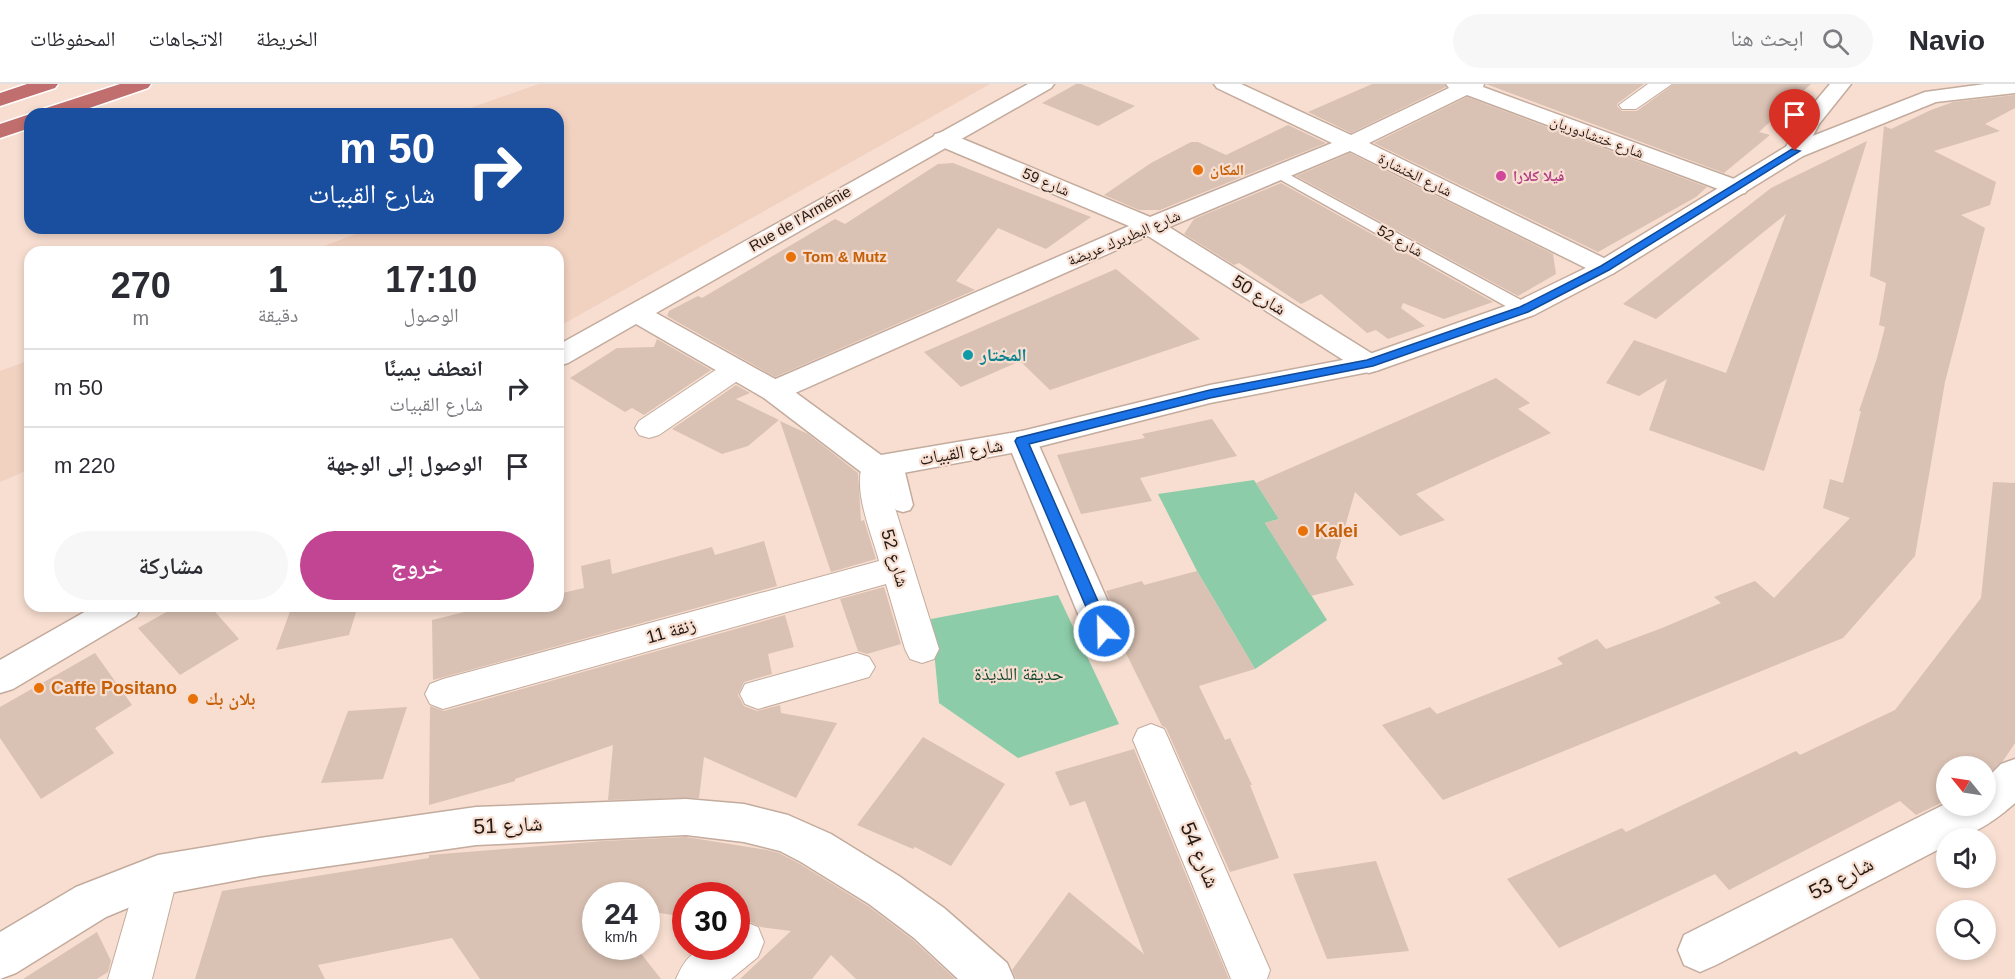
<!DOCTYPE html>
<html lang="ar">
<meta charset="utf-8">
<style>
body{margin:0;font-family:Helvetica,"Noto Naskh Arabic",sans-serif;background:#f7f7f7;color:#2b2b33;direction:rtl;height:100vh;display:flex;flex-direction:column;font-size:22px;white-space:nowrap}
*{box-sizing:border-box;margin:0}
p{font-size:20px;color:#7c7c81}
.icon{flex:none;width:33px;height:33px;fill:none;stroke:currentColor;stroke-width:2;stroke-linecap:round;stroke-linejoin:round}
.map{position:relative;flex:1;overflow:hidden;direction:ltr}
.side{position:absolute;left:24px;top:162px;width:540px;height:366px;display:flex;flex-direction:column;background:#fff;border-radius:18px;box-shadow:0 3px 9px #0003;direction:rtl}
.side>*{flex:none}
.top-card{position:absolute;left:24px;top:24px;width:540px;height:126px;border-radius:18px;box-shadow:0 3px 9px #0003;direction:rtl;background:#1a4fa0;color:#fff;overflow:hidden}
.needle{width:39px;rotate:300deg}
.buttons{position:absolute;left:1936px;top:672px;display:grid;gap:12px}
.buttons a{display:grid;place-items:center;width:60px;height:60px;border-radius:50%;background:#fff;box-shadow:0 3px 9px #0003;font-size:30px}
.speed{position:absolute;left:582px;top:798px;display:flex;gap:12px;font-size:30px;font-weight:700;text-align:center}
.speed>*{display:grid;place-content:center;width:78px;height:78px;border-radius:50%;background:#fff;box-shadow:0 3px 9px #0003;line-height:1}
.speed small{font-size:15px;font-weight:400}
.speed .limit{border:9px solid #d22;background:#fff;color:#111}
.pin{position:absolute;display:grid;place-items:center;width:51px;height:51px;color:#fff;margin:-62px -26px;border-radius:50% 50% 50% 0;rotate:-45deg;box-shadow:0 0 6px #0007}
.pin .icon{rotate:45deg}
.me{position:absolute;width:66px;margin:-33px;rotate:337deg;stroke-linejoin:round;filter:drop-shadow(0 0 4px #0008)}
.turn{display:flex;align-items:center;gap:21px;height:126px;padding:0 30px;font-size:27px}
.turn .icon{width:78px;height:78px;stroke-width:2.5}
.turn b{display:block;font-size:42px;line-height:51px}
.eta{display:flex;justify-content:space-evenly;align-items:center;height:102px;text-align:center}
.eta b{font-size:36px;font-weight:600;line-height:42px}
.cta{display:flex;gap:12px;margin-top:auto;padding:12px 30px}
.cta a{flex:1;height:69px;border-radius:36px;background:#c24593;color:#fff;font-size:24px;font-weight:600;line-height:69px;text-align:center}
.cta a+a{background:#f7f7f7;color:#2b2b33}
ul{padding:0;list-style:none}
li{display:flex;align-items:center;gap:18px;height:78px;padding:0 30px;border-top:2px solid #e1e1e2}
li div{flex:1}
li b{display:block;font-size:22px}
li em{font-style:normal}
header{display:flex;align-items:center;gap:36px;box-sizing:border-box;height:84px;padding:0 30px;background:#fff;border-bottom:2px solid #e1e1e2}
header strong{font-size:28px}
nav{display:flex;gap:33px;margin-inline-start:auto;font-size:21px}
.search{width:420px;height:54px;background:#f7f7f7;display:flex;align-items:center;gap:15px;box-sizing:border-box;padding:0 21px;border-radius:33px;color:#7c7c81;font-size:22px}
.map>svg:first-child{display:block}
.built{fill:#f1d1c0}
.green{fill:#8ccca9}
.building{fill:#d9c1b3}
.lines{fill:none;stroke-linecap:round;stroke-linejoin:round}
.service-casing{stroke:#c3ab9d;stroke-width:3}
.pedestrian-casing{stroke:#c3ab9d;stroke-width:2}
.minor-casing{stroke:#c3ab9d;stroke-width:3}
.tertiary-casing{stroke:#c3ab9d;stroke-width:3}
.motorway-casing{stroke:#fff;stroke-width:3}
.service{fill:#fff;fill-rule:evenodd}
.pedestrian{fill:#fff;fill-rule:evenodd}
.minor{fill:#fff;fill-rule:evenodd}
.tertiary{fill:#fff;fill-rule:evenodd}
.motorway{fill:#c16f6e;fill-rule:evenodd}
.route{fill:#1a73e8;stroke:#114b97;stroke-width:1.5}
.food-dot{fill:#e8710a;stroke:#f7ded0;stroke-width:2}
.hotel-dot{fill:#d1479c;stroke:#f7ded0;stroke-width:2}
.culture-dot{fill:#0f9aa8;stroke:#f7ded0;stroke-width:2}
.labels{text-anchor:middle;stroke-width:4.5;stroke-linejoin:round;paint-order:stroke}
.far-street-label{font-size:15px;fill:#231a15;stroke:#f7ded0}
.far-food-label{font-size:15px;font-weight:bold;fill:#c56008;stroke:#f7ded0;text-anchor:start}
.far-hotel-label{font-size:15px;font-weight:bold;fill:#b23c85;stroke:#f7ded0;text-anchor:start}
.street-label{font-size:18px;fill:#231a15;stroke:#f7ded0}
.culture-label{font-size:18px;font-weight:bold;fill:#0d838f;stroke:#f7ded0;text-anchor:start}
.food-label{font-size:18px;font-weight:bold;fill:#c56008;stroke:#f7ded0;text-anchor:start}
.park-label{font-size:18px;fill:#134730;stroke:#f7ded0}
.near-street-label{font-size:21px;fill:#231a15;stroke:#f7ded0}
</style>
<header>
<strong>Navio</strong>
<div class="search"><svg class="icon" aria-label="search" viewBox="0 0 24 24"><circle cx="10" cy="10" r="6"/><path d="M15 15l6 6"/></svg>ابحث هنا</div>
<nav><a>الخريطة</a><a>الاتجاهات</a><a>المحفوظات</a></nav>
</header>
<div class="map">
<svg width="2015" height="895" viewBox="0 0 2015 895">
<rect width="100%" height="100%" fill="#f7ded0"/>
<path class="built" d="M539 0H990L558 243V168H309L371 144H558V30H453Z
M30 276V385L0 398V287Z"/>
<path class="green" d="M1254 396 1279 435 1265 439 1327 536 1255 585 1197 487 1158 410Z
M1058 511 1119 640 1018 674 939 619 931 535Z"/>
<path class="building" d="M1076 0H1081L1135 22 1098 42 1042 19Z
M1372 0H1444L1446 3 1351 49 1308 28Z
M1486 0H1644L1618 19 1617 22 1622 27H1637L1674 0H1811L1759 48 1770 51 1724 89Z
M2015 11V24L1985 40 2000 47 1934 67 1996 98 1990 121 1961 131 1985 144 1945 298 1915 472 1843 554 1443 716 1382 641 1430 623 1437 630 1563 580 1557 574 1597 555 1606 565 1662 544 1721 519 1714 513 1755 497 1774 514 1850 434 1823 424 1830 395 1843 399 1861 327H1859L1877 274 1885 243 1879 241 1886 199 1870 192 1884 42 1891 45 1931 26 1953 18Z
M1467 13 1707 103 1696 113 1598 168 1374 59Z
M1288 41 1326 59 1160 126H1139L1104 111 1151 79 1191 58H1198L1226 71Z
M1867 57 1764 387 1649 346 1667 295 1639 312 1606 299 1634 256 1726 289 1786 130 1656 235 1623 220 1771 104Z
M1350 69 1553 170 1556 190 1518 212 1296 92Z
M953 79 1091 133 1046 165 998 144 956 197 975 206 775 293 667 232 669 227 698 212 702 214 835 135 845 140 938 80Z
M1281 99 1493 218 1444 235 1403 219 1401 224 1425 242 1388 255 1376 246 1367 249 1321 210 1301 220 1239 179 1234 181 1184 150 1194 135Z
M1116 185 1200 255 1050 306 1020 277 961 303 924 268Z
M657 255 711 286 644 331 632 324 625 328 570 294 617 264 654 263Z
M1496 294 1530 319 1518 325 1551 349 1416 410 1445 436 1400 452 1355 408 1336 474 1354 501 1311 512 1265 439 1279 435 1256 399Z
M736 301 750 309 736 315 779 336 748 362 722 370 672 345Z
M1212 335 1237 372 1140 394 1152 417 1081 430 1057 371 1145 354 1142 350Z
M780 337 808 350 858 389 861 437 864 436 876 475 831 488Z
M1993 398 2015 399V659L2003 677 1986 692V682H1947V716L1916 731 1900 717 1729 806 1715 790 1559 864 1507 795 1622 744 1626 748 1796 667 1800 671 1895 626 1981 514Z
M764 457 777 502 433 596 432 536 489 522H558V510L584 504 581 482 610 475 612 490 712 463 715 471Z
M1197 487 1255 585 1199 602 1225 656 1230 654 1252 701H1250L1279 774 1230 788 1166 644 1162 642 1119 555 1123 546 1106 507 1142 497 1144 501Z
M884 503 901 560 867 570 858 567 840 515Z
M177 522H210L239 555 180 591 138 544Z
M292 522H358L349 551 276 566Z
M785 531 794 563 768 570 772 590 744 598 738 611 744 622 757 627 780 621 781 629 837 639 796 714 704 673 699 714 608 716 613 661 515 695V697L429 721 430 622 444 627Z
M95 569 132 621 95 644 114 669 41 715 0 654V623Z
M407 623 383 695 321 699 348 627Z
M923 653 1005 700 951 782 915 763 913 765 857 741Z
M1134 665 1229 895H1016L1012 886 1069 808 1144 870 1085 717 1070 722 1055 688Z
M686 753 767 766 779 769 800 780 868 822 913 856 955 895H856L831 871 812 895H740L791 847 761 843 744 835 736 837V812H686V833L646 827V812H596V862H635L661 895H480L452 854 318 881 325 895H195L222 807 429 774V771L604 757Z
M1376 777 1409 867 1327 875 1293 790Z
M97 848 111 877 108 888 97 895H23Z"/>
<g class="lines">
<defs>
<path id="service" d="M1277 84 1530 221 1533 225 1530 229H1518L1272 91 1270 88 1272 85Z
M893 373 900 375 903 380 913 421 910 426 903 428 896 426 893 421 883 380 886 375Z"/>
<path id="pedestrian" d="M1648 0H1672L1636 25H1622L1619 21Z
M736 276 746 279 750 285 746 291 659 351 649 354 639 351 635 344 639 337 726 279Z
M876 373 887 376 891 383 890 408 939 565 934 575 922 579 910 575 905 565 886 500 443 625 430 620 425 610 430 600 443 595 879 477C872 450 850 401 865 376Z
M857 569 869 573 875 583 869 593 758 625 745 620 740 610 745 600Z
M1151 640 1164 645 1169 656 1270 886 1267 895H1231L1133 656 1138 645Z
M158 772 172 778 178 791 152 895H108L138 791 144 778Z
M743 837 758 843 764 858 758 873 731 895H676C690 862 704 862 736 862V840Z"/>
<path id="minor" d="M1214 0H1241L1351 51 1449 4 1446 0H1484L1483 3 1745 99 1749 104 1745 109 1737 111 1729 109 1467 11 1369 59 1614 179 1618 184 1614 189 1605 192 1596 189 1350 67 1169 143 1379 274 1383 280 1379 286 1369 289 1359 286 1148 152 784 314 774 316 764 314 759 307 764 300 1129 142 935 60 932 55 935 50 943 48 951 50 1150 133 1332 59 1217 4Z
M1830 0H1851L1819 40 1803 72 1795 74 1787 72 1784 67 1798 38Z
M1022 347 1033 350 1037 357 1121 547 1116 557 1103 561 1090 557 1085 547 1007 357 1011 350Z
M2015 675V719C1997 735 1972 754 1947 754V761L1716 881 1700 888 1684 881 1678 866 1684 851 1947 719V722H1986V695L2001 680Z
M686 715 744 720 788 731 831 750 899 792 944 824 1007 879 1014 895H958L914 854 869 820 801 778 780 767 744 758 686 751 476 761 260 792 159 811 106 833 16 889 0 895V848L76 803 158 771 260 754 476 723Z"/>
<path id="tertiary" d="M1028 0H1054L1051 4 656 229 784 300 881 371 1022 347 1210 301 1364 272 1514 219 1596 179 1787 62 1925 8 1985 0H2015V9L1936 18 1803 72 1614 189 1534 231 1379 286 1210 319 1022 367 876 394 865 391 764 314 636 240 568 279 558 282V261Z
M95 522H142L136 532 13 605 0 609V576Z"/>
<path id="motorway" d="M27 0H58L55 4 0 22V9Z
M120 0H151L148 4 72 30H40L43 25Z
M30 30V44L0 54V40Z"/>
</defs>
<use href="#service" class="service-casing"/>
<use href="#pedestrian" class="pedestrian-casing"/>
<use href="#minor" class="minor-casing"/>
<use href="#tertiary" class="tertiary-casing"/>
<use href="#motorway" class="motorway-casing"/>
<use href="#service" class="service"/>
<use href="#pedestrian" class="pedestrian"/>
<use href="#minor" class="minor"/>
<use href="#tertiary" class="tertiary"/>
<use href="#motorway" class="motorway"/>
</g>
<path class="route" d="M1792 65 1800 67 1609 186 1528 228 1373 282 1210 314 1029 360 1111 547 1109 551H1098L1015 357 1017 354 1210 306 1367 276 1520 223 1601 182Z"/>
<g class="food-dot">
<circle cx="1198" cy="86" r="6"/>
<circle cx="791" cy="173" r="6"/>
<circle cx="1303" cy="447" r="6"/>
<circle cx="39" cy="604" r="6"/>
<circle cx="193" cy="615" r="6"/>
</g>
<circle class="hotel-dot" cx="1501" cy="92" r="6"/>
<circle class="culture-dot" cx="968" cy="271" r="6"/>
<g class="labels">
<g class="far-street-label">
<text transform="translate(1597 53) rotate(20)" y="5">شارع ختشادوريان</text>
<text transform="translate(1415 91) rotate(26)" y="5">شارع الخنشارة</text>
<text transform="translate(1046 98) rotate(23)" y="5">شارع 59</text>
<text transform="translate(800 135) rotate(-30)" y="5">Rue de l'Arménie</text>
<text transform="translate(1124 154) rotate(-23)" y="5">شارع البطريرك عريضة</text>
<text transform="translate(1400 157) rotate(29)" y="5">شارع 52</text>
</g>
<g class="far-food-label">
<text x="1210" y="91">المكان</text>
<text x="803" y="178">Tom &amp; Mutz</text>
</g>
<g class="far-hotel-label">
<text x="1513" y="97">فيلا كلارا</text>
</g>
<g class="street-label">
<text transform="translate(1259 211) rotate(32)" y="6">شارع 50</text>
<text transform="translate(961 368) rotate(-10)" y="6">شارع القبيات</text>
<text transform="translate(895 474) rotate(74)" y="6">شارع 52</text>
<text transform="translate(671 547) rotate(-16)" y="6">زنقة 11</text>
</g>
<g class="culture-label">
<text x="980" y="277">المختار</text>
</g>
<g class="food-label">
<text x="1315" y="453">Kalei</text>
<text x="51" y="610">Caffe Positano</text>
<text x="205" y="621">بلان بك</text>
</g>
<g class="park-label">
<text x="1019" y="596">حديقة اللذيذة</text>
</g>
<g class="near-street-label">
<text transform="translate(508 741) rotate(-3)" y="7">شارع 51</text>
<text transform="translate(1200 771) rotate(67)" y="7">شارع 54</text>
<text transform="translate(1841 794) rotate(-27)" y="7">شارع 53</text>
</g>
</g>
</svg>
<div class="buttons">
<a><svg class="needle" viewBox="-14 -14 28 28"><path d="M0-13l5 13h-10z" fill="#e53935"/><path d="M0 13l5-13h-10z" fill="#7c7c81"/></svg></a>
<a><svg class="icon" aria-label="sound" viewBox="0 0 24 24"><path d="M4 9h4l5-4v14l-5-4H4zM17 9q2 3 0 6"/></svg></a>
<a><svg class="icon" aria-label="search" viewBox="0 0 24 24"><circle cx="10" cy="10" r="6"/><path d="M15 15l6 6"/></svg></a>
</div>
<div class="speed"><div>24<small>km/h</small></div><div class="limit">30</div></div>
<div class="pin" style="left:1795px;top:67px;background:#d93025"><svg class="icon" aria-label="arrive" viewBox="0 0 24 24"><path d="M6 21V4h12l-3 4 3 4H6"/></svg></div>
<svg class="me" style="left:1104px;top:547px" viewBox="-20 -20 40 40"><circle r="17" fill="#1a73e8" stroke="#fff" stroke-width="3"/><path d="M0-11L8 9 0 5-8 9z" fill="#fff"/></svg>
<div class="top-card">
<div class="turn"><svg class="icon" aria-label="right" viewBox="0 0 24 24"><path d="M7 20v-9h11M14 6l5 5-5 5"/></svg><div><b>50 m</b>شارع القبيات</div></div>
</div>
<section class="side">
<div class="eta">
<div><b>17:10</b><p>الوصول</p></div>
<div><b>1</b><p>دقيقة</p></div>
<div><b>270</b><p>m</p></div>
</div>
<ul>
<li><svg class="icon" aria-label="right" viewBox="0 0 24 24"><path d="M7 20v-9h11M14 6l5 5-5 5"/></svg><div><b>انعطف يمينًا</b><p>شارع القبيات</p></div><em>50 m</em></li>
<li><svg class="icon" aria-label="arrive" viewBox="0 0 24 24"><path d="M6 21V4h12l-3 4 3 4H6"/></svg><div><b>الوصول إلى الوجهة</b></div><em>220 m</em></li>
</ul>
<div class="cta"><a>خروج</a><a>مشاركة</a></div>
</section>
</div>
